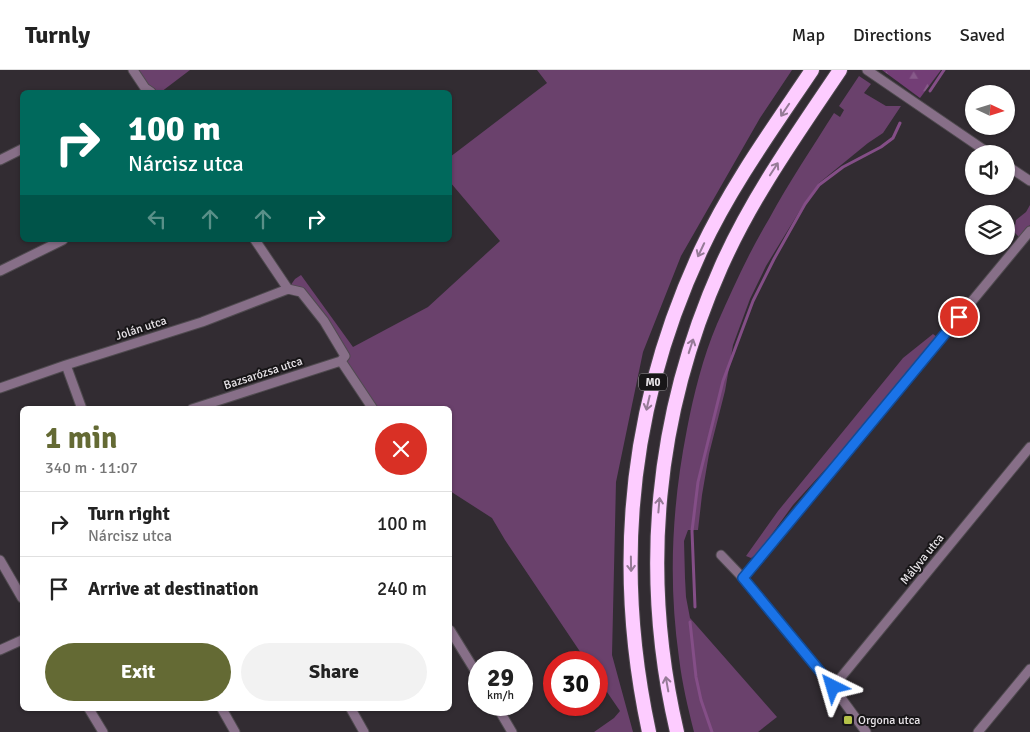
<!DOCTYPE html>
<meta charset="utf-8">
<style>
body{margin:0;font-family:Signika,sans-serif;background:#f2f2f2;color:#222;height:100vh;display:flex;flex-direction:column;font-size:19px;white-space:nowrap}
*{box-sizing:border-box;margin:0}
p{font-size:16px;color:#767676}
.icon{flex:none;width:28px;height:28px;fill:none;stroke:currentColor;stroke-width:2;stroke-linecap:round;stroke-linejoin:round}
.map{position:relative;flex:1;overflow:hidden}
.sheet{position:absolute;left:20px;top:336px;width:432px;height:305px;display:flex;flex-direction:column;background:#fff;border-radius:8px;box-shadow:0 1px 4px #0004}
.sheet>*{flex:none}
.banner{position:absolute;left:20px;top:20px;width:432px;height:152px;border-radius:8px;box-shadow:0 1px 4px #0004;background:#00695c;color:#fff;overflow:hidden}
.needle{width:32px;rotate:94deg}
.fabs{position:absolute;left:965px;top:15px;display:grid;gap:10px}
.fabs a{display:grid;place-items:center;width:50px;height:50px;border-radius:50%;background:#fff;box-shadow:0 1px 4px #0004;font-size:25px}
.speed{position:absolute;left:468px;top:581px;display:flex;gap:10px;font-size:25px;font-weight:700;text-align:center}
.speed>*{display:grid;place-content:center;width:65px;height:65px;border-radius:50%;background:#fff;box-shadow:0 1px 4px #0004;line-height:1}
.speed small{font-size:12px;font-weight:400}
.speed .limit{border:8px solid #d22;background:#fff;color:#111}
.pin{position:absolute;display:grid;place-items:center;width:42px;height:42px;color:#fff;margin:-21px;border:2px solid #fff;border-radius:50%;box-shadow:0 1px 5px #0007}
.me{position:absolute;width:55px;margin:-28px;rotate:320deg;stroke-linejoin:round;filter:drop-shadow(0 0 4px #0008)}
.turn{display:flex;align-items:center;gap:18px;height:105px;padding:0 25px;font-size:22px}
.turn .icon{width:65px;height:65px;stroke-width:2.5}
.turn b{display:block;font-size:35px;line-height:42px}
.lanes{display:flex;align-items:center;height:48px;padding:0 25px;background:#0003;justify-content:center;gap:25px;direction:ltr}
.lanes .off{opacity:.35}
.round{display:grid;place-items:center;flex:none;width:52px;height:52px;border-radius:26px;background:#f2f2f2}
.summary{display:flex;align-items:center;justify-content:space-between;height:85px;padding:0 25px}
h1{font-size:30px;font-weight:700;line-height:38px;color:#646a34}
.cta{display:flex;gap:10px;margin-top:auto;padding:10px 25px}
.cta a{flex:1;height:58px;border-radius:30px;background:#646a34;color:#fff;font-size:20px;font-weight:700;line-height:58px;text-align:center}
.cta a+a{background:#f2f2f2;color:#222}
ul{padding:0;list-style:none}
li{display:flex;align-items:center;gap:15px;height:65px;padding:0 25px;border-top:1px solid #e0e0e0}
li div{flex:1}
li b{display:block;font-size:19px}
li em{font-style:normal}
header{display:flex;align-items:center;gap:30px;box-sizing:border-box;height:70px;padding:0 25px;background:#fff;border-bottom:1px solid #e0e0e0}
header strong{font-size:24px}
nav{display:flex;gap:28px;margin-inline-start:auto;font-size:18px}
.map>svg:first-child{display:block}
.green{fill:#6a416c}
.forest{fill:url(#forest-firs)}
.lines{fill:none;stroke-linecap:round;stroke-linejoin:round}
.stream{stroke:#844e87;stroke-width:3}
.minor-casing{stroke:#4f4a4f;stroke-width:11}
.highway-casing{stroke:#4f4a4f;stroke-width:16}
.minor{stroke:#876f88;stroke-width:9}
.highway{stroke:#fdccff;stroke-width:14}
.oneway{stroke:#967a97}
.route-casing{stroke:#114b97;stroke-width:12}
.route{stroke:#1a73e8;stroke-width:9}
.poi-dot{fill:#b5c249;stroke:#181618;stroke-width:2}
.labels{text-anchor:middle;stroke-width:4;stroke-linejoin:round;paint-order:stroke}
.shield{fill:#181618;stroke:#aaa7aa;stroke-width:1}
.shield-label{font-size:11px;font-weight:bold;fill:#e9e5e9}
.street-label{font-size:12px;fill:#e9e5e9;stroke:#181618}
.poi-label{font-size:12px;fill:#e9e5e9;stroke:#181618;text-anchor:start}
</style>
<header>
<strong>Turnly</strong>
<nav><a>Map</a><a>Directions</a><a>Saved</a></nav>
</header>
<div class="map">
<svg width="1030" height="662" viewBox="0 0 1030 662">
<defs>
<pattern id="forest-firs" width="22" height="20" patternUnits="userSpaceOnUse" patternTransform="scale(1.25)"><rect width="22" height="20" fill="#733e76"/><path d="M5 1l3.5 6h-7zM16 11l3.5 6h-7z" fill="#875a8a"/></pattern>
</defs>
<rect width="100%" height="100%" fill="#322c32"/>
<path class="green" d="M138 0H190L161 22C149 20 144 9 138 0Z
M537 0H792L760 48 681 186 643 282 616 412 612 585 633 662H594L614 648 620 641 596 606V592H587L505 470 492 448 450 421V339H373L341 291 344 286 301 222 288 219 295 209 301 205 353 277 428 237 500 171 450 112V87L547 13Z
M859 6 871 14 864 23 886 36H901L883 63 868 73 819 113 805 132 766 196 750 229 733 275 725 321 709 384 702 425 698 460H688L684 471 685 508 686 527 690 548 777 647 758 662H694C688 638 682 613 679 588 668 511 672 435 687 359 694 323 703 287 717 254 733 218 749 182 769 149 789 112 812 78 834 43L840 47 844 40 839 36Z
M1030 135V155L1020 168 1014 162 1016 150 1026 142Z
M933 264 937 267 840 383 793 435 758 483 751 488 746 486 778 441 903 288Z"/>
<path class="forest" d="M882 0H941L920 28Z"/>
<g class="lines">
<path class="stream" d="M930 21 944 0
M695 537 692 461 698 412 723 311 753 231 774 189 805 134 819 115 843 97 881 77 893 68 900 53
M690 552 696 607 701 630 712 662"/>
<defs>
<path id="minor" d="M133 0 145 18 151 22
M867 0 990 84
M0 90 22 79
M1006 95 1030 111
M255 170 288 219 301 222 324 251 345 286 341 291 373 339
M0 201 63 170
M66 295 82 339
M0 318 66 295 202 252 288 219
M192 339 341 291
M721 485 743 508 833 617 866 662
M0 490 22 528
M743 508 1030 161
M450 560 479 607
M0 580 22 570
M833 617 1030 377
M496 635 512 662
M89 639 103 662
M222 639 235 662
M351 639 364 662
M978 662 1030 599"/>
<path id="highway" d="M649 662C613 495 629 335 701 180 731 116 773 58 812 0
M677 662C640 504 655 345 721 197 752 127 797 64 840 0"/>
</defs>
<use href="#minor" class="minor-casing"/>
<use href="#highway" class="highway-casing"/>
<use href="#minor" class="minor"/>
<use href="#highway" class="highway"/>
</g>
<defs><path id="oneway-shaft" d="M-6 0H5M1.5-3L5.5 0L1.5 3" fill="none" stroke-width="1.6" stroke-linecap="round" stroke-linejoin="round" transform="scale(1.25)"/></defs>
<g class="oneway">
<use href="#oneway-shaft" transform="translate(785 40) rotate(124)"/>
<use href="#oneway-shaft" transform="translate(774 99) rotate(-57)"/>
<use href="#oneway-shaft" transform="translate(701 180) rotate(115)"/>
<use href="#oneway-shaft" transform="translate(691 276) rotate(-72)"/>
<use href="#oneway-shaft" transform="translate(648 333) rotate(103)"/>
<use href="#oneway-shaft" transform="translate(659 435) rotate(-85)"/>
<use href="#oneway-shaft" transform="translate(631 494) rotate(89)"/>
<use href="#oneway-shaft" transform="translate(667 614) rotate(-100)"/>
</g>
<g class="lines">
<defs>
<path id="route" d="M833 617 743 508 959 247"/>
</defs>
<use href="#route" class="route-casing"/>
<use href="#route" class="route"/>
</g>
<rect class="poi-dot" x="843" y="645" width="10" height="10" rx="2.5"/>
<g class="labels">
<rect class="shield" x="639" y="303.5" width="28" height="17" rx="4"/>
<g class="shield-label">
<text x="653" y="316">M0</text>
</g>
<g class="street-label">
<text transform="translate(141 258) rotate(-18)" y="4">Jolán utca</text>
<text transform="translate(263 303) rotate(-18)" y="4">Bazsarózsa utca</text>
<text transform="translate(922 489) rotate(-51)" y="4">Mályva utca</text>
</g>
<g class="poi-label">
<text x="858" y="654">Orgona utca</text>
</g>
</g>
</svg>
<div class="fabs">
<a><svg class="needle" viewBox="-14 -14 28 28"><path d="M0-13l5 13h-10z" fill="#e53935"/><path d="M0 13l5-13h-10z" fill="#767676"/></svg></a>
<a><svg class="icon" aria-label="sound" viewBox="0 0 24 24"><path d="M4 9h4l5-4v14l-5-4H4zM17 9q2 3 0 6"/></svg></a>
<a><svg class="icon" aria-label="layers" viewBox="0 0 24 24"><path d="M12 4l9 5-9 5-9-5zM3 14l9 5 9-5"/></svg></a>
</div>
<div class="speed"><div>29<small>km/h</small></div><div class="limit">30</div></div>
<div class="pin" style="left:959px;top:247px;background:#d93025"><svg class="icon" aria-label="arrive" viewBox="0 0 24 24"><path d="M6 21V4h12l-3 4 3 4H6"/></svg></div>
<svg class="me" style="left:833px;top:617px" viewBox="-20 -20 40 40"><path d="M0-17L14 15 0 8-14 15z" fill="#1a73e8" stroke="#fff" stroke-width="4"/></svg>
<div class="banner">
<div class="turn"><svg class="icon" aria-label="right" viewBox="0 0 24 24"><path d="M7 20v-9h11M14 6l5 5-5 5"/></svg><div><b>100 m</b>Nárcisz utca</div></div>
<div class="lanes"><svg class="icon off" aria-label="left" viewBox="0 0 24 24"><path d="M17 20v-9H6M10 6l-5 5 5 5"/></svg><svg class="icon off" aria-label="ahead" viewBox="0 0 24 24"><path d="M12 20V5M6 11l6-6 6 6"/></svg><svg class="icon off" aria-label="ahead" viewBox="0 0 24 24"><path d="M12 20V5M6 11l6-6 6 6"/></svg><svg class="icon" aria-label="right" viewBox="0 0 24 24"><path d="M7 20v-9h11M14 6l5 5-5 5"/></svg></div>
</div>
<section class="sheet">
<div class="summary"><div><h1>1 min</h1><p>340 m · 11:07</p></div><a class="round" style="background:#d93025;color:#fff"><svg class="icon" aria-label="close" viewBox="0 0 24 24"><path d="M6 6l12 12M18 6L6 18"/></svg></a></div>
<ul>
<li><svg class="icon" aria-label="right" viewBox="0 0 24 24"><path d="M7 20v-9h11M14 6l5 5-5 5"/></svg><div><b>Turn right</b><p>Nárcisz utca</p></div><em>100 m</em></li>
<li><svg class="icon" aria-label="arrive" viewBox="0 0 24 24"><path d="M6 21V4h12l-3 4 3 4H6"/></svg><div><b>Arrive at destination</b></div><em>240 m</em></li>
</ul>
<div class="cta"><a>Exit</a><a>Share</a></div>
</section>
</div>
